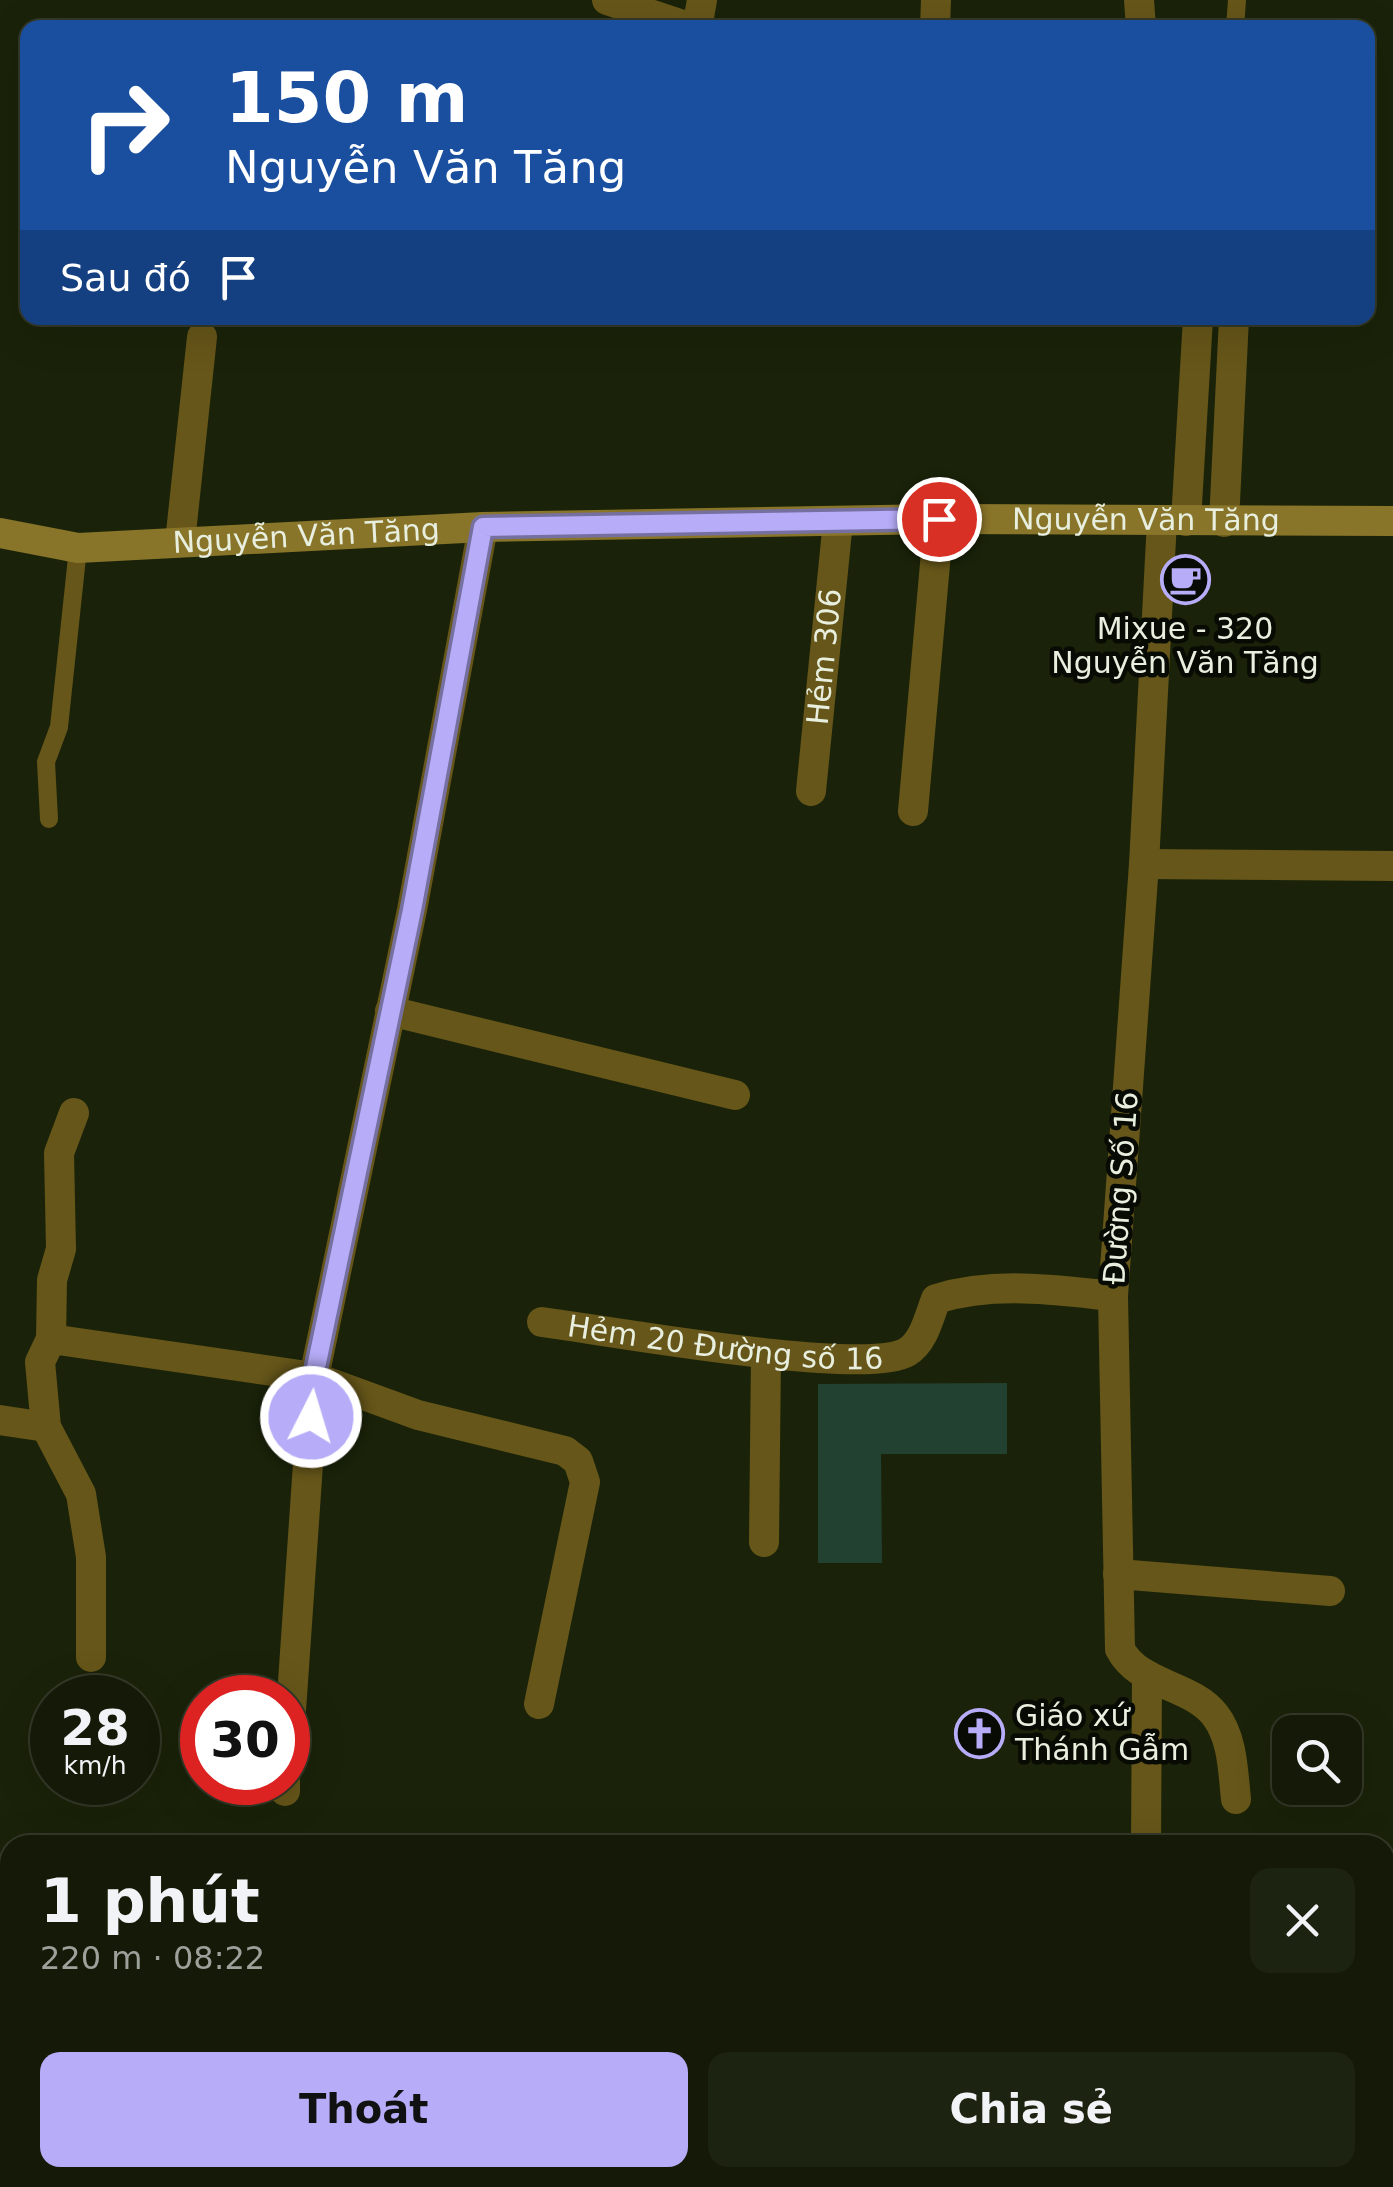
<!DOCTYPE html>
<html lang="vi">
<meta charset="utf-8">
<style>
body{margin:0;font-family:"DejaVu Sans",sans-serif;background:#1d2311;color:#f1f3f6;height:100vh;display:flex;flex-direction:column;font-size:38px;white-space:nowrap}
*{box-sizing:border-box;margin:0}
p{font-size:32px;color:#9da19b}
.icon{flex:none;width:55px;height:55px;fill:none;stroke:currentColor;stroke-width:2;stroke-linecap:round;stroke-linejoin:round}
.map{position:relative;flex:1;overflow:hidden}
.panel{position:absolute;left:0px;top:1835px;width:1395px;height:352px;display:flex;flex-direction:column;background:#141a07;border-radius:30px 30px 0 0;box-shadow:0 10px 40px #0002,0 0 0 2px #333828}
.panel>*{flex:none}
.hud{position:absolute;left:20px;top:20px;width:1355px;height:305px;border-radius:20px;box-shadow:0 10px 40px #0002,0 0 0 2px #333828;background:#1a4fa0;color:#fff;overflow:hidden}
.controls{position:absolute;left:1272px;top:1715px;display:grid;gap:20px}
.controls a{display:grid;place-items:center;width:90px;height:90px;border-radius:20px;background:#141a07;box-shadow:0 10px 40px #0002,0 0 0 2px #333828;font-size:50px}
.speed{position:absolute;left:30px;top:1675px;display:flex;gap:20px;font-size:50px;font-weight:700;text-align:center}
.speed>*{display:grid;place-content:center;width:130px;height:130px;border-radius:50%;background:#141a07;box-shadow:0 10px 40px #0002,0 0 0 2px #333828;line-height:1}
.speed small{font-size:25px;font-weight:400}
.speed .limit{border:15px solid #d22;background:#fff;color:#111}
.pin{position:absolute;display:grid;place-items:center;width:85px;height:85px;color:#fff;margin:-42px;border:5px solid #fff;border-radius:50%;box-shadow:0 2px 10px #0007}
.me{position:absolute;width:110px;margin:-55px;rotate:5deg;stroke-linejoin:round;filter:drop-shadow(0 0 8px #0008)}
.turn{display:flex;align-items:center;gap:35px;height:210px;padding:0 40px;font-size:45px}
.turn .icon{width:130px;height:130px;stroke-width:2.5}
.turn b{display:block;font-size:70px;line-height:85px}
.then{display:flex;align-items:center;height:95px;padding:0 40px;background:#0003;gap:20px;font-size:38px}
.round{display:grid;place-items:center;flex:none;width:105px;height:105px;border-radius:20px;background:#1d2311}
.summary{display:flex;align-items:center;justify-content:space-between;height:170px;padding:0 40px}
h1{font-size:60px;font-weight:700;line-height:75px}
.primary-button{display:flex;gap:20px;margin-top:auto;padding:20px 40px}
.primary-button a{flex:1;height:115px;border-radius:20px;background:#b6acf8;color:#111;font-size:40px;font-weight:700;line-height:115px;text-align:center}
.primary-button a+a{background:#1d2311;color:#f1f3f6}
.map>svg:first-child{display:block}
.water{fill:#000d0d;stroke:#46514c;stroke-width:2.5}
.building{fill:#234131}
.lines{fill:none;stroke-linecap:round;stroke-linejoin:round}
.lane{stroke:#665619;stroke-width:18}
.street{stroke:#665619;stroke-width:30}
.secondary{stroke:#897529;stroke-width:30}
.route-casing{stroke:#7670a1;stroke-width:25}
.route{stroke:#b6acf8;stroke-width:18}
.labels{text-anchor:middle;stroke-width:9;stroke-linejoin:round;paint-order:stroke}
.street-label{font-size:30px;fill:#e8efdf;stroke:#070b03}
.poi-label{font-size:30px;fill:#e8efdf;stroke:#070b03}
</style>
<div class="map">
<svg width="1393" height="2187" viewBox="0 0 1393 2187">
<rect width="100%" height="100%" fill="#1a2309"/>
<path class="water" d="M10 1932V2137H0V1933Z
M1385 1992H1393V2187H821L659 2178H1385Z"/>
<path class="building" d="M1007 1383V1454H881L882 1563H818V1384Z"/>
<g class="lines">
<path class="lane" d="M1235 28 1237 0
M49 819 46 762 59 727 78 548"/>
<g class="street">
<path d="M607 0 692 28"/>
<path d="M1139 0 1141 28"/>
<path d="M697 28 702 0"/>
<path d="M935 28 936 0"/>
<path d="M1162 520 1144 864 1113 1296 1120 1649C1139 1686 1191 1684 1215 1715 1233 1738 1233 1772 1236 1799"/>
<path d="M1186 521 1198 318"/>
<path d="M1224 522 1234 318"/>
<path d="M180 542 202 337"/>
<path id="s1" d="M811 791 838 521"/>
<path d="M913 811 939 519"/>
<path d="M1144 864 1393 866"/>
<path d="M390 1011 735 1095"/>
<path id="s2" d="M542 1322C603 1330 864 1377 907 1352 924 1342 929 1317 936 1299 995 1281 1053 1290 1113 1296"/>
<path d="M51 1339 52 1280 61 1249 59 1153 74 1113"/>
<path d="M0 1420 46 1427"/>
<path d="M764 1542 766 1354"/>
<path d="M1118 1574 1330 1591"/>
<path d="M91 1657V1557L81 1494 46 1427 40 1362 51 1339 314 1377 418 1415 565 1451 578 1461 585 1482 539 1704"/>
<path d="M288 1754 314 1377 412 910 483 527"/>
<path d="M285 1791V1782"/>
<path d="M1146 1845 1147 1675"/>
</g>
<path class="secondary" id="s3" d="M0 533 78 548 483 527 939 519 1393 521"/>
</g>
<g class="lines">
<defs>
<path id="route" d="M311 1417 314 1377 412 910 483 527 939 519"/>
</defs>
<use href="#route" class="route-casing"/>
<use href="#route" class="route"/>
</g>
<defs>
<symbol id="cafe-ring" viewBox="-11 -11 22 22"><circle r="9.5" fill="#070b03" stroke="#b6acf8" stroke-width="1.5"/><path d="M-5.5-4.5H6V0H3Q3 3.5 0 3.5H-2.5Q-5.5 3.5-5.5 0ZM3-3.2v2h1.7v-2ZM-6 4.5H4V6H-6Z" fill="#b6acf8"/></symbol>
<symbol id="church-ring" viewBox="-11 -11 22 22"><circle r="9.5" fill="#070b03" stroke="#b6acf8" stroke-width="1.5"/><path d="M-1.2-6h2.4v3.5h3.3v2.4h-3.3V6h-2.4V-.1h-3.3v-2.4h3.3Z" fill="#b6acf8"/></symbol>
</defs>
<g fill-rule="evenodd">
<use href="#cafe-ring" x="1158" y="552" width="55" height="55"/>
<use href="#church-ring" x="952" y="1706" width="55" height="55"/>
</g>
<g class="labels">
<g class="street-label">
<text dy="10" stroke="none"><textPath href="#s3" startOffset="1148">Nguyễn Văn Tăng</textPath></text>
<text dy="10" stroke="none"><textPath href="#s3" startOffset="308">Nguyễn Văn Tăng</textPath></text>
<text dy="10" stroke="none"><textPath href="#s1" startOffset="135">Hẻm 306</textPath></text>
<text transform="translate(1121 1188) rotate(-86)" y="10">Đường Số 16</text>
<text dy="10" stroke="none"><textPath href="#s2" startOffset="185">Hẻm 20 Đường số 16</textPath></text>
</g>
<g class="poi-label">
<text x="1185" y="639">Mixue - 320<tspan x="1185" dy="34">Nguyễn Văn Tăng</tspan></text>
<text x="1015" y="1726" text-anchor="start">Giáo xứ<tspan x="1015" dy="34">Thánh Gẫm</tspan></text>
</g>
</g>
</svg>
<div class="controls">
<a><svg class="icon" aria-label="search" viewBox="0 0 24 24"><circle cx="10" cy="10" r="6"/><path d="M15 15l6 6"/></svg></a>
</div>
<div class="speed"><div>28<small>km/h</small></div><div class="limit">30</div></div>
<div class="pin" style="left:939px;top:519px;background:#d93025"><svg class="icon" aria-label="arrive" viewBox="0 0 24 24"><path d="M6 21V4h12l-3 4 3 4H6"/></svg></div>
<svg class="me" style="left:311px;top:1417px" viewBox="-20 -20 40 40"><circle r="17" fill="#b6acf8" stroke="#fff" stroke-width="3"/><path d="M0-11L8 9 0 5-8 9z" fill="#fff"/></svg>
<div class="hud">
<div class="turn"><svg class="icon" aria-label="right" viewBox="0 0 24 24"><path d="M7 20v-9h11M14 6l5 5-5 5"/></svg><div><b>150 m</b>Nguyễn Văn Tăng</div></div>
<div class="then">Sau đó<svg class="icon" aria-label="arrive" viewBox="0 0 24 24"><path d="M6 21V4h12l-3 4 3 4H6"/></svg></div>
</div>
<section class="panel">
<div class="summary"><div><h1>1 phút</h1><p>220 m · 08:22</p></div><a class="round"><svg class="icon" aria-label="close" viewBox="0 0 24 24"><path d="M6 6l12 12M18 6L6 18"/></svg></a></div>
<div class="primary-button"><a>Thoát</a><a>Chia sẻ</a></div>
</section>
</div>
